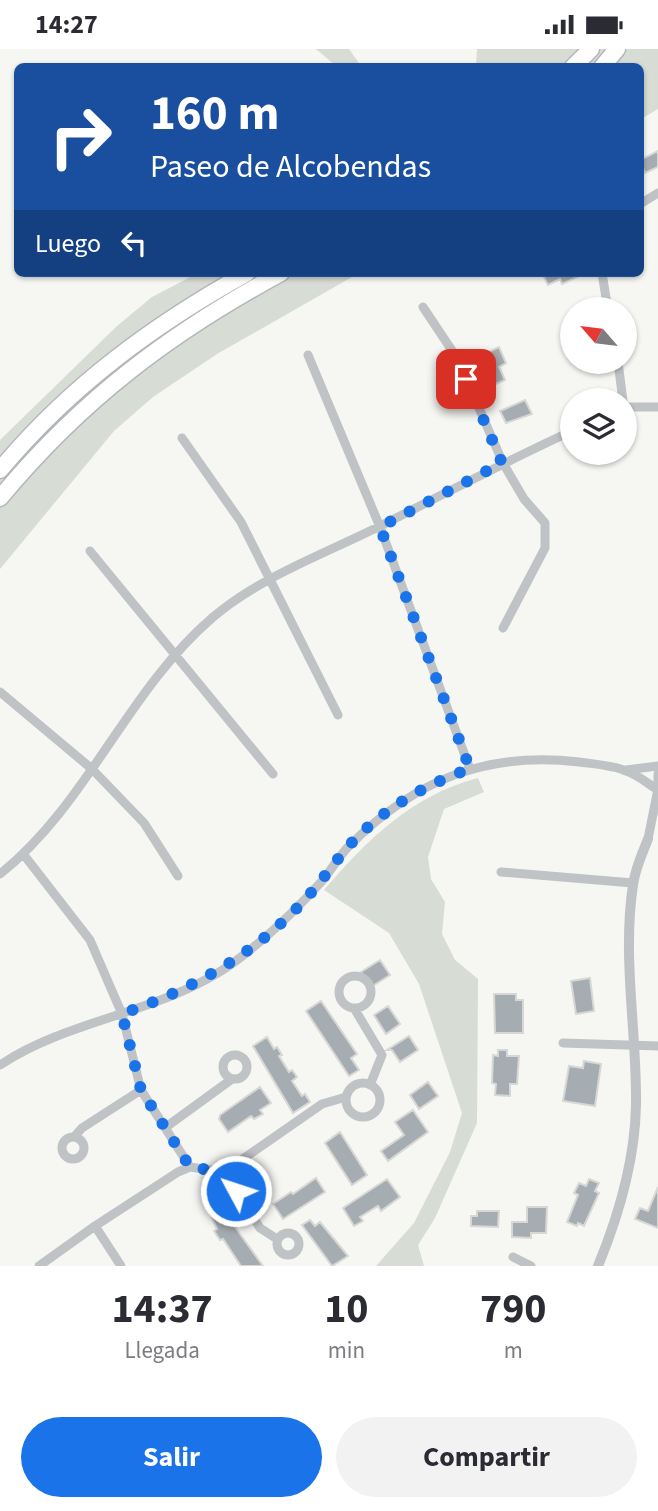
<!DOCTYPE html>
<html lang="es">
<style>
body{margin:0;font-family:"Source Sans 3",sans-serif;background:#f2f2f3;color:#2b2b33;height:100vh;display:flex;flex-direction:column;font-size:26px;white-space:nowrap}
*{box-sizing:border-box;margin:0}
p{font-size:23px;color:#7c7c81}
.icon{flex:none;width:38px;height:38px;fill:none;stroke:currentColor;stroke-width:2;stroke-linecap:round;stroke-linejoin:round}
.map{position:relative;height:1217px;overflow:hidden}
.details{display:flex;flex-direction:column;background:#fff;flex:1}
.details>*{flex:none}
.hud{position:absolute;left:14px;top:14px;width:630px;height:214px;border-radius:10px;box-shadow:0 2px 5px #0004;background:#1a4fa0;color:#fff;overflow:hidden}
.needle{width:46px;rotate:298deg}
.buttons{position:absolute;left:560px;top:248px;display:grid;gap:14px}
.buttons a{display:grid;place-items:center;width:77px;height:77px;border-radius:50%;background:#fff;box-shadow:0 2px 5px #0004;font-size:35px}
.pin{position:absolute;display:grid;place-items:center;width:60px;height:60px;color:#fff;margin:-30px;border-radius:14px;box-shadow:0 4px 10px #0006}
.me{position:absolute;width:77px;margin:-38px;rotate:310deg;stroke-linejoin:round;filter:drop-shadow(0 0 5px #0008)}
.turn{display:flex;align-items:center;gap:24px;height:147px;padding:0 21px;font-size:32px}
.turn .icon{width:91px;height:91px;stroke-width:2.5}
.turn b{display:block;font-size:49px;line-height:60px}
.then{display:flex;align-items:center;height:66px;padding:0 21px;background:#0003;gap:14px;font-size:26px}
.eta{display:flex;justify-content:space-evenly;align-items:center;height:119px;text-align:center}
.eta b{font-size:42px;font-weight:700;line-height:49px}
.action{display:flex;gap:14px;margin-top:auto;padding:14px 21px}
.action a{flex:1;height:80px;border-radius:42px;background:#1a73e8;color:#fff;font-size:28px;font-weight:700;line-height:80px;text-align:center}
.action a+a{background:#f2f2f3;color:#2b2b33}
.status{display:flex;justify-content:space-between;align-items:center;height:49px;padding:0 35px;background:#fff;direction:ltr}
.status svg{height:19px;fill:currentColor}
.map>svg:first-child{display:block}
.green{fill:#d7dcd4}
.building{fill:#a6adb2;stroke:#d7d7d5;stroke-width:2}
.lines{fill:none;stroke-linecap:round;stroke-linejoin:round}
.motorway-casing{stroke:#b4b7ba;stroke-width:19}
.minor{stroke:#bfc3c6;stroke-width:9}
.tertiary{stroke:#bfc3c6;stroke-width:10}
.motorway{stroke:#fff;stroke-width:16}
.route{stroke:#1a73e8;stroke-width:12;stroke-dasharray:0 21.6}
</style>
<div class="status"><b>14:27</b><svg viewBox="0 0 49 12"><path d="M0 12V9h3v3zM5 12V6h3v6zM10 12V3h3v9zM15 12V0h3v12zM26 1h20v11H26zM47 4h2v5h-2z"/></svg></div>
<div class="map">
<svg width="658" height="1217" viewBox="0 0 658 1217">
<rect width="100%" height="100%" fill="#f6f6f3"/>
<path class="green" d="M316 0H349L361 17H336Z
M477 0H658V60L641 70 640 18H476Z
M198 224H359L217 305 153 348 114 382 0 520V391L117 277 152 248Z
M478 729 484 743 444 760 428 808 431 830 445 853 442 885 455 911 478 930 477 1074 435 1169 418 1196 424 1217H376L414 1174 450 1103 462 1064 419 935 389 884 324 841C367 791 412 746 478 729Z"/>
<path class="building" d="M658 102V118L645 124 640 111Z
M542 224H586L562 235 560 230 548 236Z
M499 298 506 314 499 318 505 331 487 339 473 310Z
M525 351 532 365 506 374 500 362Z
M380 911 390 926 371 938 361 923Z
M590 929 594 962 576 965 571 932Z
M494 945H516V951H523V984H495Z
M321 952 357 1005 351 1009 359 1021 349 1027 306 962Z
M388 957 400 975 386 985 374 966Z
M409 987 418 1001 400 1013 392 1001H387Z
M267 988 274 1000 277 998 282 1006 279 1007 289 1023 292 1021 297 1028 292 1032 302 1047 305 1045 310 1053 293 1064 253 997Z
M498 1001H507V1007H519L517 1035H510V1047L495 1046 496 1035 492 1034 493 1006 498 1007Z
M584 1012 601 1015 595 1057 563 1052 569 1017 583 1019Z
M428 1033 438 1047 419 1060 410 1046Z
M260 1038 271 1054 260 1061 263 1065 254 1070 251 1067 228 1083 219 1070 220 1066Z
M413 1061 428 1083 388 1112 381 1102 404 1086 395 1073Z
M340 1083 367 1126 352 1136 325 1094Z
M316 1129 325 1143 283 1170 273 1155 291 1143 293 1145Z
M387 1130 400 1148 381 1162 378 1157 360 1168 363 1172 354 1177 343 1159Z
M589 1130 599 1134 595 1142 599 1144 584 1177 578 1174 577 1177 567 1173 578 1146 574 1144 579 1134 586 1137Z
M658 1138V1179L635 1170 640 1159 648 1162Z
M527 1158H547L546 1184H531V1189L512 1188V1173H527Z
M224 1161 240 1185 263 1217H241L223 1190 220 1191 214 1182 217 1180 212 1169Z
M477 1162H499L498 1178 471 1177V1167H477Z
M310 1171 315 1177 320 1173 348 1207 332 1217 302 1176Z"/>
<g class="lines">
<defs>
<path id="motorway" d="M573 18 591 0
M602 18 617 0
M0 421C69 338 153 276 247 224
M0 449C81 351 170 284 281 224"/>
</defs>
<use href="#motorway" class="motorway-casing"/>
<path class="minor" d="M640 155 658 144
M602 224 608 261
M423 258 457 309 503 414 524 450 545 474V499L503 579
M308 306 380 478 470 720
M618 313 623 352
M625 358H658
M182 389 241 473 338 666
M90 502 273 725
M0 643 92 720 144 774 178 827
M626 721 658 717
M658 725V732
M648 790 658 740
M24 806 90 891 122 965 141 1041 190 1118
M501 823 633 834
M0 825C87 756 127 642 212 569 260 528 322 506 378 478 443 446 506 412 572 382
M339 943a16 16 0 1 1 32 0a16 16 0 1 1-32 0Z
M354 959 382 1006 370 1036
M563 994 658 997
M223 1018a12 12 0 1 1 24 0a12 12 0 1 1-24 0Z
M0 1016C71 969 163 964 233 914 266 890 296 861 323 831 332 820 339 807 349 797 415 731 486 702 579 713 594 715 612 716 626 722 638 726 647 734 658 741
M346 1051a17 17 0 1 1 34 0a17 17 0 1 1-34 0Z
M166 1078 232 1030
M62 1099a11 11 0 1 1 22 0a11 11 0 1 1-22 0Z
M74 1088 82 1079 141 1041
M224 1123 260 1179 277 1190
M95 1177 121 1217
M277 1195a11 11 0 1 1 22 0a11 11 0 1 1-22 0Z
M513 1208 531 1217
M39 1217 95 1177 178 1123 190 1118 224 1123 322 1055 346 1048"/>
<path class="tertiary" d="M598 1217C619 1166 635 1111 636 1056 637 983 622 908 633 836 635 820 642 805 648 790"/>
<use href="#motorway" class="motorway"/>
</g>
<g class="lines">
<path class="route" d="M236 1142 224 1123 190 1118 141 1041 122 965C188 941 240 914 291 865 312 845 328 822 346 800 378 763 425 735 470 720L380 478 502 414 466 330"/>
</g>
</svg>
<div class="buttons">
<a><svg class="needle" viewBox="-14 -14 28 28"><path d="M0-13l5 13h-10z" fill="#e53935"/><path d="M0 13l5-13h-10z" fill="#7c7c81"/></svg></a>
<a><svg class="icon" aria-label="layers" viewBox="0 0 24 24"><path d="M12 4l9 5-9 5-9-5zM3 14l9 5 9-5"/></svg></a>
</div>
<div class="pin" style="left:466px;top:330px;background:#d93025"><svg class="icon" aria-label="arrive" viewBox="0 0 24 24"><path d="M6 21V4h12l-3 4 3 4H6"/></svg></div>
<svg class="me" style="left:236px;top:1142px" viewBox="-20 -20 40 40"><circle r="17" fill="#1a73e8" stroke="#fff" stroke-width="3"/><path d="M0-11L8 9 0 5-8 9z" fill="#fff"/></svg>
<div class="hud">
<div class="turn"><svg class="icon" aria-label="right" viewBox="0 0 24 24"><path d="M7 20v-9h11M14 6l5 5-5 5"/></svg><div><b>160 m</b>Paseo de Alcobendas</div></div>
<div class="then">Luego<svg class="icon" aria-label="left" viewBox="0 0 24 24"><path d="M17 20v-9H6M10 6l-5 5 5 5"/></svg></div>
</div>
</div>
<section class="details">
<div class="eta">
<div><b>14:37</b><p>Llegada</p></div>
<div><b>10</b><p>min</p></div>
<div><b>790</b><p>m</p></div>
</div>
<div class="action"><a>Salir</a><a>Compartir</a></div>
</section>
